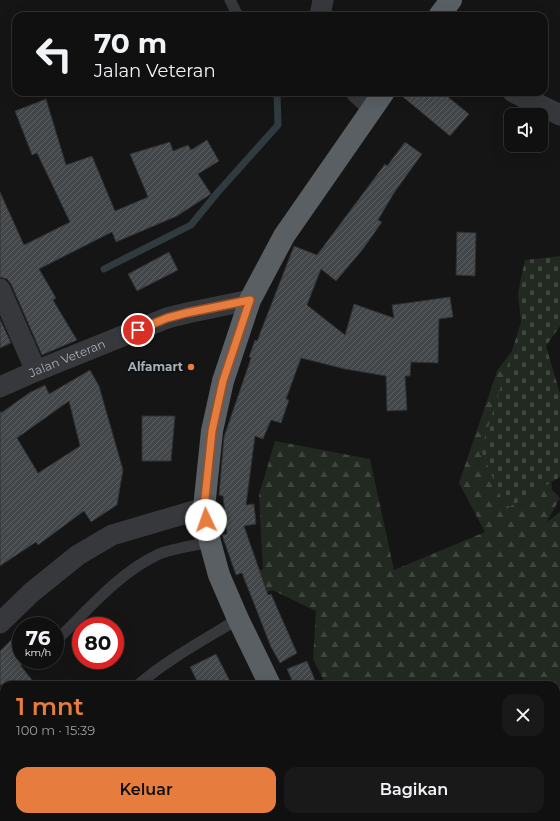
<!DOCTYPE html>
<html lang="id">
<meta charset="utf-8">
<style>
body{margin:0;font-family:Montserrat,sans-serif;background:#191919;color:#f1f3f6;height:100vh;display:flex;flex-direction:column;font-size:15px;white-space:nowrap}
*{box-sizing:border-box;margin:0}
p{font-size:13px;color:#9c9d9f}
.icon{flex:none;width:22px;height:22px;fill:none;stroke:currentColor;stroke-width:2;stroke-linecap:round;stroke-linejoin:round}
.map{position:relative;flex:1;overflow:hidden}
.panel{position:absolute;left:0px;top:681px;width:560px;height:140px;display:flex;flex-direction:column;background:#101010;border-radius:12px 12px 0 0;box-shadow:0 4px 16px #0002,0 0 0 1px #303030}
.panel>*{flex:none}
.guide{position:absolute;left:12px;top:12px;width:536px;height:84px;border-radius:12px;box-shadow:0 4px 16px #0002,0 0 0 1px #303030;background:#101010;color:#f1f3f6;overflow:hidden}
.tools{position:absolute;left:504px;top:108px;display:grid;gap:8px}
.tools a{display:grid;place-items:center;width:44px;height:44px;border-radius:8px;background:#101010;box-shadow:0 4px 16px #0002,0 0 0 1px #303030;font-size:20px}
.speed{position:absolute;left:12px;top:617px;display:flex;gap:8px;font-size:20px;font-weight:700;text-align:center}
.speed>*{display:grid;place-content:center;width:52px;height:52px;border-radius:50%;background:#101010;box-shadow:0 4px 16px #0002,0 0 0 1px #303030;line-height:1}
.speed small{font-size:10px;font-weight:400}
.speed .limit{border:6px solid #d22;background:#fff;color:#111}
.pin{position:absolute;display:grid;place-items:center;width:34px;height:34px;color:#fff;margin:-17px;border:2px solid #fff;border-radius:50%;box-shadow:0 1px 4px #0007}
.me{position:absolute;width:44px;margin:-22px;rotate:357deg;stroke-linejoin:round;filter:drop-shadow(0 0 3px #0008)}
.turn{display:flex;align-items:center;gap:14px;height:84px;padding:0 16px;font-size:18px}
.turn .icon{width:52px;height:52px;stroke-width:2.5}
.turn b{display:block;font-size:28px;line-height:34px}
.round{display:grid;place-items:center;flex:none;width:42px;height:42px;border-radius:12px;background:#191919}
.overview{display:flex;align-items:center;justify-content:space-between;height:68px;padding:0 16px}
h1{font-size:24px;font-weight:600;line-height:30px;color:#e67d3e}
.primary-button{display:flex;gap:8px;margin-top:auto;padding:8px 16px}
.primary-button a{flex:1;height:46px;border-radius:12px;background:#e67d3e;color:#111;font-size:16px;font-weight:600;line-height:46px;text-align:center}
.primary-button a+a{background:#191919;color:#f1f3f6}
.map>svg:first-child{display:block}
.grass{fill:url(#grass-tufts)}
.forest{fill:url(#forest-firs)}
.cemetery{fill:url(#cemetery-stones)}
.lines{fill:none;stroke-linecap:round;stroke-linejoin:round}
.stream{stroke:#2f3b3e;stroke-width:7}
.building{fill:url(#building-hatch);stroke:#2f3032;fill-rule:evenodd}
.service{stroke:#36383b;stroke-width:11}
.minor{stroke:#36383b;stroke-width:21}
.trunk{stroke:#5a5f63;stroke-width:22}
.route-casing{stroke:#965128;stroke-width:10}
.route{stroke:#e67d3e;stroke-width:7}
.poi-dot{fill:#e67d3e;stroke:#101011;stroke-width:1.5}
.labels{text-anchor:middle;stroke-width:3.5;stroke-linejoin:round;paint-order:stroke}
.street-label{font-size:12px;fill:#a8b0b6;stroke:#101011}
.poi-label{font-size:12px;font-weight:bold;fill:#a8b0b6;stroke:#101011;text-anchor:end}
</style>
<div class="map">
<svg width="560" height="821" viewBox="0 0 560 821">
<defs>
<pattern id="grass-tufts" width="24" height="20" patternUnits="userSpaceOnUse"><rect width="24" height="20" fill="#222921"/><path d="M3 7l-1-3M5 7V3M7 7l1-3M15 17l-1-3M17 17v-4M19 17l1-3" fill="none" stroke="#3f463f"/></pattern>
<pattern id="forest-firs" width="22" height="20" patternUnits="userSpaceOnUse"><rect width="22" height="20" fill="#222921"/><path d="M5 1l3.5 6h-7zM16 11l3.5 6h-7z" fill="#3f463f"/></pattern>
<pattern id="cemetery-stones" width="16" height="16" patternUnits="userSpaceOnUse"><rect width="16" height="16" fill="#222921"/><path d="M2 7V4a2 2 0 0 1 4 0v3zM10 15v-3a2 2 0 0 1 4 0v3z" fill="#3f463f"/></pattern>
<pattern id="building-hatch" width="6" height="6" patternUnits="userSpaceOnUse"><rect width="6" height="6" fill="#444749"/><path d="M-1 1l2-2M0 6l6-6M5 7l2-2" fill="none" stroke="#5c5f61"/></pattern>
</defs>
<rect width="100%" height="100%" fill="#151516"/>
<path class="grass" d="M0 801H4V817H258L261 818 263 821H0Z"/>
<path class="forest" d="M512 351 546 422 552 490 560 498 547 522 560 512V821H403L399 817H556V685H326L313 659 316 611 272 590 252 598 243 578 263 569 259 495 275 441 370 459 394 570 485 532 459 483 497 371Z"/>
<path class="cemetery" d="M560 256V326L546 346 560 394V477L506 509 481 450 521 322 518 293 525 260Z"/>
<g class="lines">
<path class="stream" d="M104 269 191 225 218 192 278 125 277 92
M556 691 560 690
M387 821 392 817"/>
</g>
<path class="building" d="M397 92H442L469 114 450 136Z
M46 99 66 165 92 156 115 211 148 197 130 154 170 142 173 151 188 145 191 150 207 140 219 161 198 174 211 194 177 216 116 242 112 232 39 269 56 298 53 300 77 340 42 355 11 284 7 279 0 277V192L24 245 70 222 37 153 32 155 15 111Z
M405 142 422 154 394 193 378 220 382 222 363 249 336 281 321 269 307 305 345 335 354 304 394 318 392 305 450 297 453 317 439 319 438 363 411 362 410 376H405L407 410 387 411 386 376 345 369 301 358 286 399 289 400 281 423 271 420 263 439 255 436 246 505 254 504 256 524 244 526 268 595 271 594 297 653 280 663 271 647 242 573 236 575 222 535 227 534 223 496 219 495 224 437 251 358 249 357 255 340 257 341 294 246 317 255 385 164 387 166Z
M457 232 476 233 475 276 456 275Z
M169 252 178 270 137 291 128 274Z
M0 319 11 343 0 348Z
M90 370 99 386 123 470 117 505 91 522 84 511 38 545 36 542 0 566V411L1 413 29 393 45 385 49 394ZM69 401 80 446 38 473 17 438Z
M142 416H175L171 461H142Z
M21 630V666L36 685H0V651Z
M216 654 232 685H199L190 667Z
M307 661 317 685H294L287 669Z"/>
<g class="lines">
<path class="service" d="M230 0 238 16
M55 642C87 611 118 573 159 554 171 549 196 545 210 542
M36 661 37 660
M138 685C168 659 204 640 238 619"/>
<g class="minor">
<path d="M320 16 323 0"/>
<path d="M356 92 373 108"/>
<path d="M513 92 560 115"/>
<path d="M0 289 36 371"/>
<path id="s1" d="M0 387 36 371 167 318 187 313 250 300"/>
<path d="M0 623 32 592 78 555 112 535 204 508"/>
</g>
<path class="trunk" d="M439 16 451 0
M270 685 238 619 219 575 210 542 204 508 212 431 223 381 250 300 284 236 384 92
M333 817 334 821"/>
</g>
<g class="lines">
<defs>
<path id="route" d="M138 330 167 318 186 313 250 300 223 381 212 431 204 508 206 520"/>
</defs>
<use href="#route" class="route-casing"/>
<use href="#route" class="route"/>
</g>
<circle class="poi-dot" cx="191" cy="367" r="4"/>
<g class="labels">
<g class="street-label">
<text dy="4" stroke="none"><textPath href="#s1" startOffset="73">Jalan Veteran</textPath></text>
</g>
<g class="poi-label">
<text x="183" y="371">Alfamart</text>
</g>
</g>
</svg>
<div class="tools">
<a><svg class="icon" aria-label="sound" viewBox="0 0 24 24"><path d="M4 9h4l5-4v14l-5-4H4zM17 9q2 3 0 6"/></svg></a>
</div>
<div class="speed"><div>76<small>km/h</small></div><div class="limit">80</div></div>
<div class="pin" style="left:138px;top:330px;background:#d93025"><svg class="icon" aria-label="arrive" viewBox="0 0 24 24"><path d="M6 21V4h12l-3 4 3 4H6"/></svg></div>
<svg class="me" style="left:206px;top:520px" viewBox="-20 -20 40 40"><circle r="19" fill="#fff"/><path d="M0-13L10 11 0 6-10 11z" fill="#e67d3e"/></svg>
<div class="guide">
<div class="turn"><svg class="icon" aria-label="left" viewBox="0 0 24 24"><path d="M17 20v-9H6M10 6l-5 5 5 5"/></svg><div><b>70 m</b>Jalan Veteran</div></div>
</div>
<section class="panel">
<div class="overview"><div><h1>1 mnt</h1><p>100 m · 15:39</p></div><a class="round"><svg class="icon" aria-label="close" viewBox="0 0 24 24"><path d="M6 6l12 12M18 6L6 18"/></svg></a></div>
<div class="primary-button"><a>Keluar</a><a>Bagikan</a></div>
</section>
</div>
